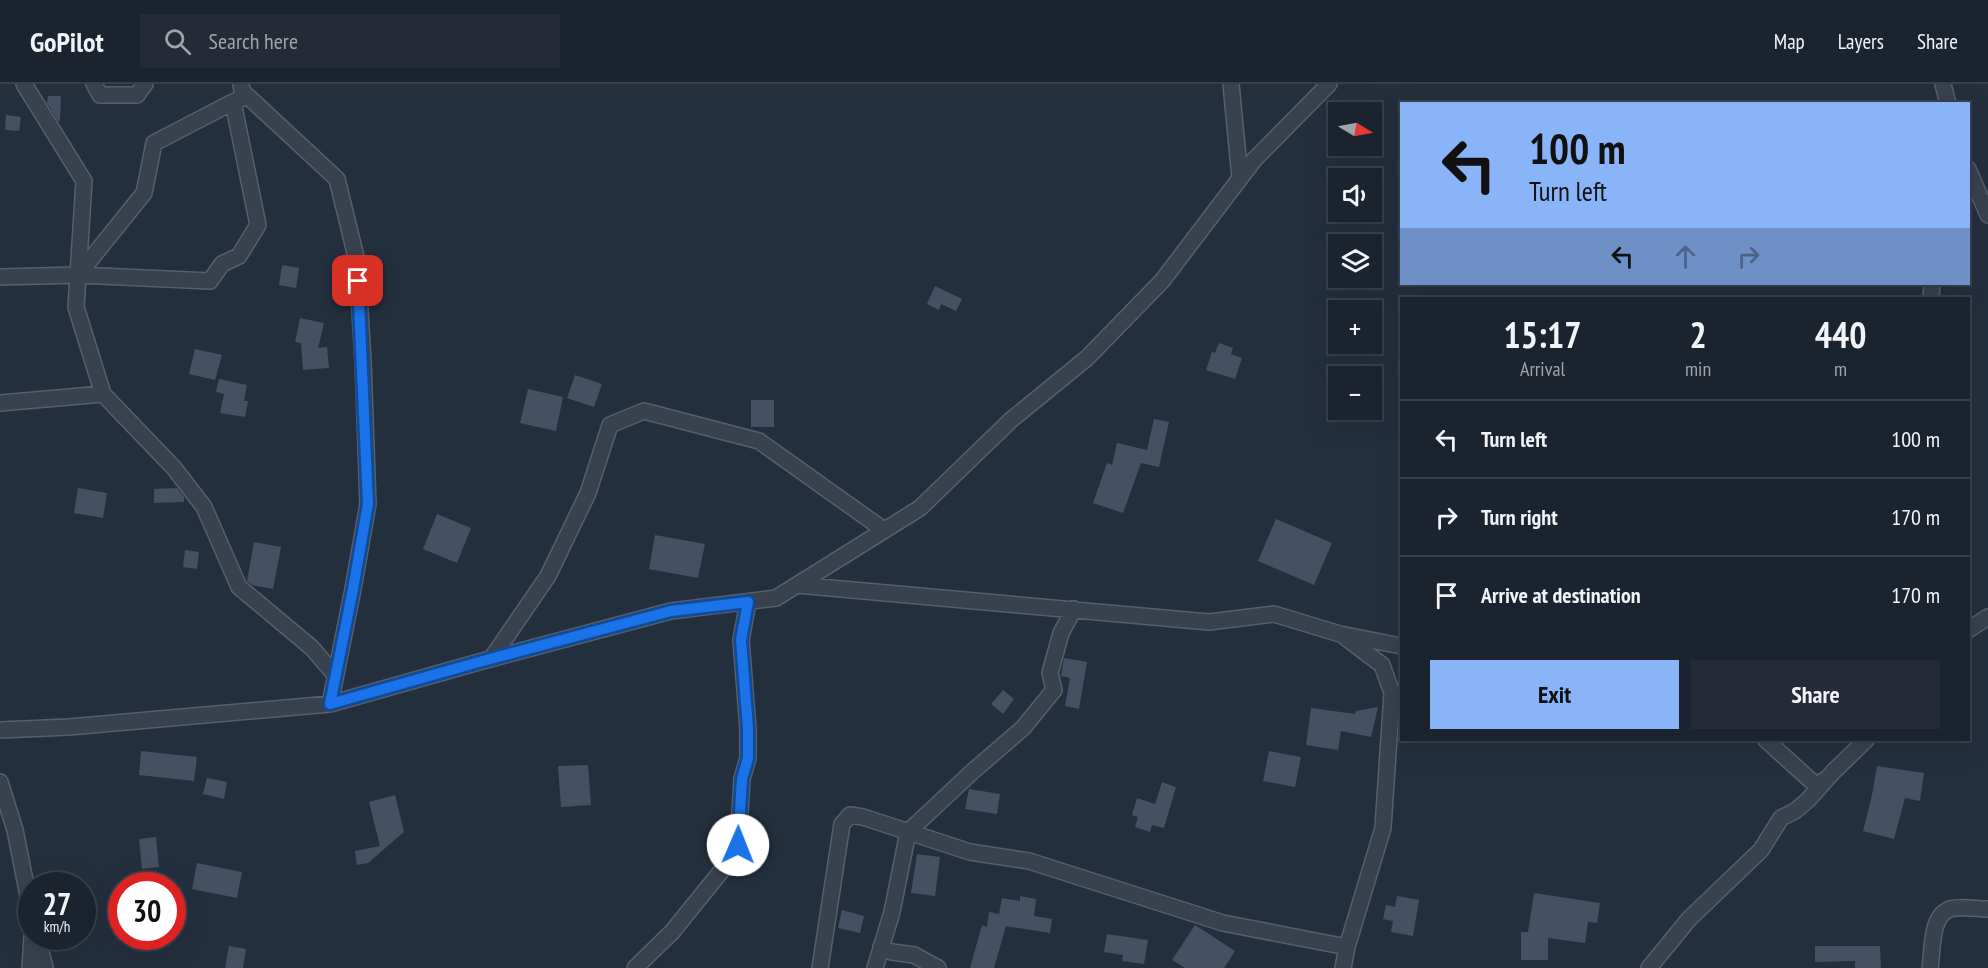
<!DOCTYPE html>
<meta charset="utf-8">
<style>
body{margin:0;font-family:"PT Sans Narrow",sans-serif;background:#242b36;color:#f1f3f6;height:100vh;display:flex;flex-direction:column;font-size:22px;white-space:nowrap}
*{box-sizing:border-box;margin:0}
p{font-size:20px;color:#a0a4aa}
.icon{flex:none;width:33px;height:33px;fill:none;stroke:currentColor;stroke-width:2;stroke-linecap:round;stroke-linejoin:round}
.map{position:relative;flex:1;overflow:hidden}
.details{position:absolute;left:1400px;top:213px;width:570px;height:444px;display:flex;flex-direction:column;background:#1b232e;border-radius:0px;box-shadow:0 6px 24px #0002,0 0 0 2px #39404a}
.details>*{flex:none}
.banner{position:absolute;left:1400px;top:18px;width:570px;height:183px;border-radius:0px;box-shadow:0 6px 24px #0002,0 0 0 2px #39404a;background:#8ab4f8;color:#111;overflow:hidden}
.needle{width:39px;rotate:100deg}
.controls{position:absolute;left:1328px;top:18px;display:grid;gap:12px}
.controls a{display:grid;place-items:center;width:54px;height:54px;border-radius:0px;background:#1b232e;box-shadow:0 6px 24px #0002,0 0 0 2px #39404a;font-size:30px}
.speed{position:absolute;left:18px;top:788px;display:flex;gap:12px;font-size:30px;font-weight:700;text-align:center}
.speed>*{display:grid;place-content:center;width:78px;height:78px;border-radius:50%;background:#1b232e;box-shadow:0 6px 24px #0002,0 0 0 2px #39404a;line-height:1}
.speed small{font-size:15px;font-weight:400}
.speed .limit{border:9px solid #d22;background:#fff;color:#111}
.pin{position:absolute;display:grid;place-items:center;width:51px;height:51px;color:#fff;margin:-26px;border-radius:12px;box-shadow:0 3px 9px #0006}
.me{position:absolute;width:66px;margin:-33px;rotate:1deg;stroke-linejoin:round;filter:drop-shadow(0 0 4px #0008)}
.turn{display:flex;align-items:center;gap:21px;height:126px;padding:0 30px;font-size:27px}
.turn .icon{width:78px;height:78px;stroke-width:2.5}
.turn b{display:block;font-size:42px;line-height:51px}
.lanes{display:flex;align-items:center;height:57px;padding:0 30px;background:#0003;justify-content:center;gap:30px;direction:ltr}
.lanes .off{opacity:.35}
.eta{display:flex;justify-content:space-evenly;align-items:center;height:102px;text-align:center}
.eta b{font-size:36px;font-weight:600;line-height:42px}
.action{display:flex;gap:12px;margin-top:auto;padding:12px 30px}
.action a{flex:1;height:69px;border-radius:0px;background:#8ab4f8;color:#111;font-size:24px;font-weight:600;line-height:69px;text-align:center}
.action a+a{background:#242b36;color:#f1f3f6}
ul{padding:0;list-style:none}
li{display:flex;align-items:center;gap:18px;height:78px;padding:0 30px;border-top:2px solid #39404a}
li div{flex:1}
li b{display:block;font-size:22px}
li em{font-style:normal}
header{display:flex;align-items:center;gap:36px;box-sizing:border-box;height:84px;padding:0 30px;background:#1b232e;border-bottom:2px solid #39404a}
header strong{font-size:28px}
nav{display:flex;gap:33px;margin-inline-start:auto;font-size:21px}
.search{width:420px;height:54px;background:#242b36;display:flex;align-items:center;gap:15px;box-sizing:border-box;padding:0 21px;border-radius:0px;color:#a0a4aa;font-size:22px}
.map>svg:first-child{display:block}
.building{fill:#455162}
.lines{fill:none;stroke-linecap:round;stroke-linejoin:round}
.street-casing{stroke:#565f6c;stroke-width:18}
.street{stroke:#38414e;stroke-width:15}
.route-casing{stroke:#114b97;stroke-width:15}
.route{stroke:#1a73e8;stroke-width:10}
</style>
<header>
<strong>GoPilot</strong>
<div class="search"><svg class="icon" aria-label="search" viewBox="0 0 24 24"><circle cx="10" cy="10" r="6"/><path d="M15 15l6 6"/></svg>Search here</div>
<nav><a>Map</a><a>Layers</a><a>Share</a></nav>
</header>
<div class="map">
<svg width="1988" height="884" viewBox="0 0 1988 884">
<rect width="100%" height="100%" fill="#242f3e"/>
<path class="building" d="M48 12H61L60 37H58L47 19Z
M6 31 21 33 19 47 5 46Z
M282 181 299 184 296 204 279 201Z
M935 202 962 215 956 227 941 220 939 226 927 220Z
M300 234 324 239 318 264 327 263 329 284 303 286 301 259 295 258Z
M1219 259 1233 264 1231 270 1242 274 1235 295 1206 286 1212 268 1215 269Z
M195 265 222 271 215 296 189 290Z
M575 291 602 300 594 323 567 314Z
M219 295 247 301 244 317H248L245 333 220 329 224 310 216 308Z
M528 305 563 313 556 347 520 339Z
M751 316H774V343H751Z
M1154 335 1169 338 1159 383 1141 379 1123 429 1093 419 1107 379 1112 381 1117 359 1147 366Z
M78 404 107 409 103 434 74 429Z
M177 404 184 413V418L154 419V405Z
M437 430 471 444 457 479 423 465Z
M1276 435 1332 459 1314 501 1258 477Z
M655 451 705 460 698 494 649 485Z
M254 458 281 463 273 505 252 501 247 497Z
M185 466 199 468 197 485 183 483Z
M1064 574 1087 578 1079 625 1065 622 1070 594 1061 592Z
M1003 606 1014 615 1003 630 991 620Z
M1378 623 1371 653 1341 647 1338 666 1306 661 1311 624 1355 630 1356 627Z
M141 667 197 673 194 697 139 691Z
M1269 667 1301 673 1295 703 1263 697Z
M588 681 591 721 561 723 558 682Z
M1877 682 1924 689 1920 717 1905 714 1894 755 1863 747 1872 711Z
M207 694 227 698 224 715 203 710Z
M1162 698 1176 703 1164 744 1152 741 1150 748 1135 743 1138 733 1132 731 1137 714 1155 720Z
M969 705 1000 710 997 730 965 725Z
M395 711 404 748 368 779 357 781 355 767 380 762 369 718Z
M156 753 159 783 142 785 139 755Z
M917 770 940 773 935 812 911 809Z
M197 779 242 788 237 814 192 805Z
M1534 809 1600 819 1597 839 1588 838 1585 859 1548 854V876H1521V848H1528Z
M1020 812 1036 815 1034 832 1052 835 1050 849 1006 842 994 884H970L982 841 987 843 989 828 999 830 1002 814 1020 817Z
M1397 812 1419 816 1413 852 1391 848 1393 837 1383 835 1386 821 1395 823Z
M842 826 864 832 860 849 838 844Z
M1195 841 1235 867 1224 884H1185L1172 876Z
M1107 850 1148 856 1144 880 1122 877 1123 871 1104 868Z
M229 862 246 865 243 884H225Z
M1815 862H1880L1881 884H1855V877L1815 878Z"/>
<g class="lines">
<defs>
<path id="street" d="M94 0 100 11H137L145 0
M241 0 242 7 337 95 357 177 363 277 368 420 353 505 330 620
M1231 0 1240 94
M1943 0 1948 20
M1968 85 1988 131
M78 191 144 109 154 59 233 18
M0 193 78 191 210 197 222 180 239 172 258 141 233 18 247 12
M1931 214 1932 200
M103 310 174 384 204 423 239 503 312 564 335 591
M0 319 103 310 76 223 84 97 24 0
M797 501 1209 538 1274 530 1340 550 1401 562
M1968 546 1988 533
M491 575 548 492 588 409 610 341 644 327 759 357 884 446
M0 646 69 643 330 620 479 578 671 527 776 514 920 424 1011 336 1087 274 1162 197 1254 76 1329 0
M1766 656 1819 704 1824 696
M0 698 15 746 32 832
M37 852 45 884
M881 863 892 868 914 871 938 884
M30 884 32 852
M635 884 672 848 727 780 738 761 742 695 748 674V645L741 556 748 518
M820 884 842 740 850 731 863 733 970 768 1029 777 1223 839 1347 863
M875 884 892 828 908 748 972 688 1023 644 1054 606 1050 589 1061 549 1074 525
M1343 884 1347 863 1383 744 1392 609 1382 581 1345 553
M1649 884 1689 835 1761 766 1781 734 1795 727 1808 716 1833 688 1866 656
M1930 884C1933 866 1930 832 1950 825 1961 822 1977 825 1988 825"/>
</defs>
<use href="#street" class="street-casing"/>
<use href="#street" class="street"/>
</g>
<g class="lines">
<defs>
<path id="route" d="M358 197 368 420 353 505 330 620 479 578 671 527 748 518 741 556 748 645V674L742 695 738 761"/>
</defs>
<use href="#route" class="route-casing"/>
<use href="#route" class="route"/>
</g>
</svg>
<div class="controls">
<a><svg class="needle" viewBox="-14 -14 28 28"><path d="M0-13l5 13h-10z" fill="#e53935"/><path d="M0 13l5-13h-10z" fill="#a0a4aa"/></svg></a>
<a><svg class="icon" aria-label="sound" viewBox="0 0 24 24"><path d="M4 9h4l5-4v14l-5-4H4zM17 9q2 3 0 6"/></svg></a>
<a><svg class="icon" aria-label="layers" viewBox="0 0 24 24"><path d="M12 4l9 5-9 5-9-5zM3 14l9 5 9-5"/></svg></a>
<a>+</a>
<a>−</a>
</div>
<div class="speed"><div>27<small>km/h</small></div><div class="limit">30</div></div>
<div class="pin" style="left:358px;top:197px;background:#d93025"><svg class="icon" aria-label="arrive" viewBox="0 0 24 24"><path d="M6 21V4h12l-3 4 3 4H6"/></svg></div>
<svg class="me" style="left:738px;top:761px" viewBox="-20 -20 40 40"><circle r="19" fill="#fff"/><path d="M0-13L10 11 0 6-10 11z" fill="#1a73e8"/></svg>
<div class="banner">
<div class="turn"><svg class="icon" aria-label="left" viewBox="0 0 24 24"><path d="M17 20v-9H6M10 6l-5 5 5 5"/></svg><div><b>100 m</b>Turn left</div></div>
<div class="lanes"><svg class="icon" aria-label="left" viewBox="0 0 24 24"><path d="M17 20v-9H6M10 6l-5 5 5 5"/></svg><svg class="icon off" aria-label="ahead" viewBox="0 0 24 24"><path d="M12 20V5M6 11l6-6 6 6"/></svg><svg class="icon off" aria-label="right" viewBox="0 0 24 24"><path d="M7 20v-9h11M14 6l5 5-5 5"/></svg></div>
</div>
<section class="details">
<div class="eta">
<div><b>15:17</b><p>Arrival</p></div>
<div><b>2</b><p>min</p></div>
<div><b>440</b><p>m</p></div>
</div>
<ul>
<li><svg class="icon" aria-label="left" viewBox="0 0 24 24"><path d="M17 20v-9H6M10 6l-5 5 5 5"/></svg><div><b>Turn left</b></div><em>100 m</em></li>
<li><svg class="icon" aria-label="right" viewBox="0 0 24 24"><path d="M7 20v-9h11M14 6l5 5-5 5"/></svg><div><b>Turn right</b></div><em>170 m</em></li>
<li><svg class="icon" aria-label="arrive" viewBox="0 0 24 24"><path d="M6 21V4h12l-3 4 3 4H6"/></svg><div><b>Arrive at destination</b></div><em>170 m</em></li>
</ul>
<div class="action"><a>Exit</a><a>Share</a></div>
</section>
</div>
